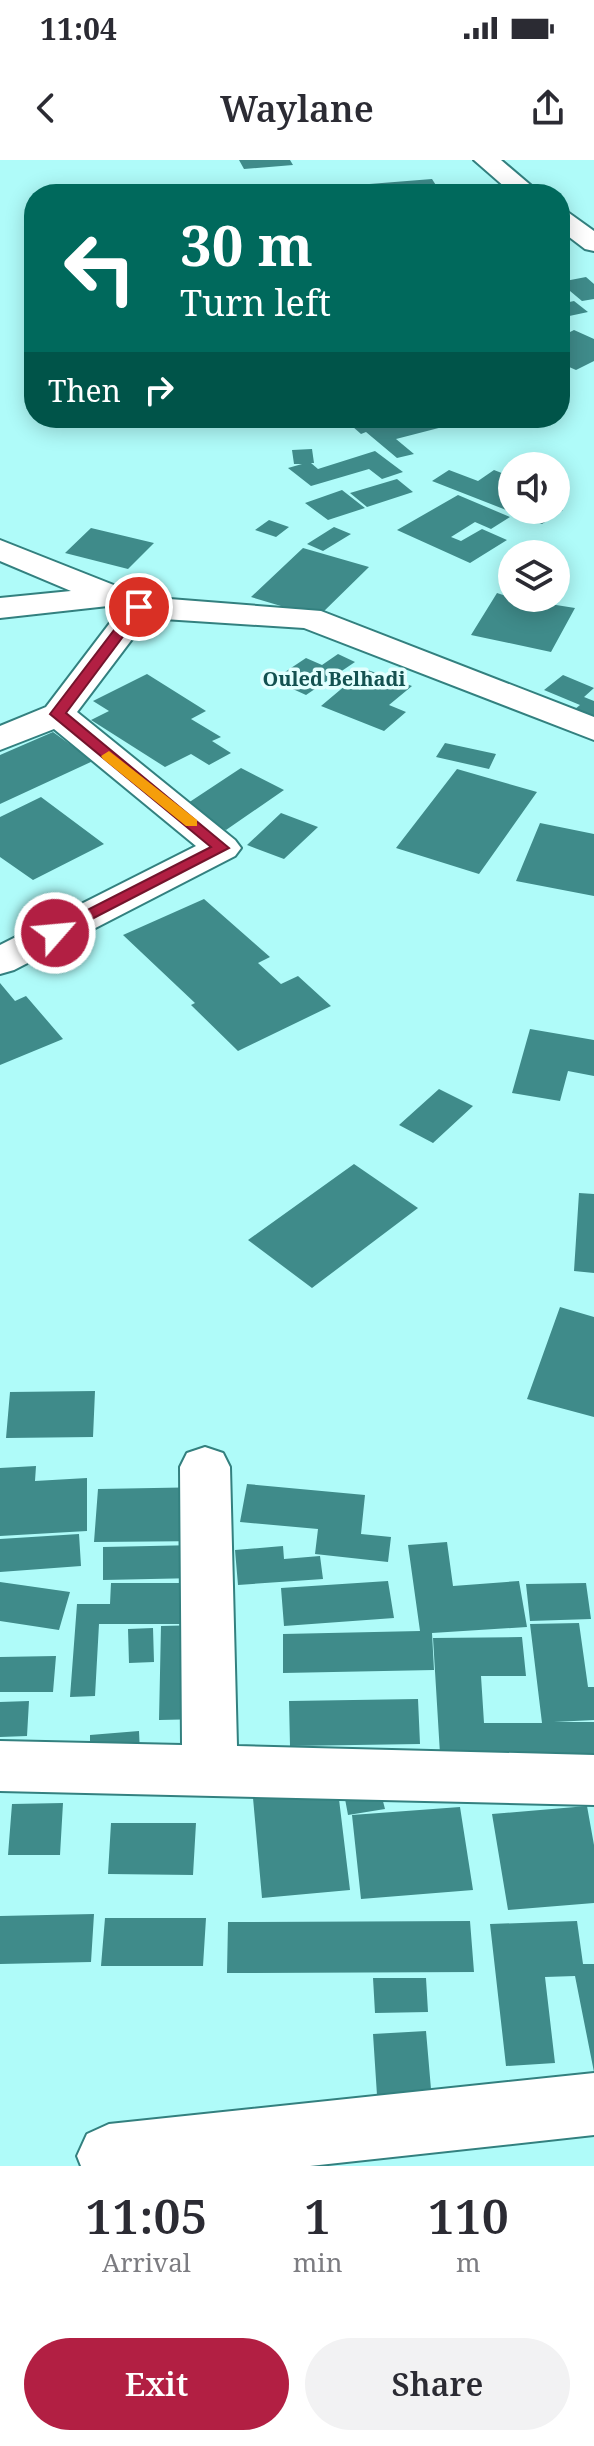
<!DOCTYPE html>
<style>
body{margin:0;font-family:"Noto Serif",serif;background:#f2f2f3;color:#2b2b33;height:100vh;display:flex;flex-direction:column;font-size:30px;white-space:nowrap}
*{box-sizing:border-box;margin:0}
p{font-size:26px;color:#7c7c81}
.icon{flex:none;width:44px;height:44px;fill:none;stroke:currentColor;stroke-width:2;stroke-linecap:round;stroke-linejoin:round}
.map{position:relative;height:2006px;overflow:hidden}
.side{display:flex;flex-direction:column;background:#fff;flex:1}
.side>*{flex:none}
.hud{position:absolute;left:24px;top:24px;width:546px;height:244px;border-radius:32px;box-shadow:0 4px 20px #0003;background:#00695c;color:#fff;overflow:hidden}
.buttons{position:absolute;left:498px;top:292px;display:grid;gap:16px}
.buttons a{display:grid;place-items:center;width:72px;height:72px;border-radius:50%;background:#fff;box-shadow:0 4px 20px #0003;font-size:40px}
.pin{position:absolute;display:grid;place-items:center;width:68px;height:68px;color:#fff;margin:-34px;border:4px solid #fff;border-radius:50%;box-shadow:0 2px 8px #0007}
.me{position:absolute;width:88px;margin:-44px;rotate:63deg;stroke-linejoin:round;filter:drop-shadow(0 0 6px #0008)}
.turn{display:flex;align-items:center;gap:28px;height:168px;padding:0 24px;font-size:36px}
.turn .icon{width:104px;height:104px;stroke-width:2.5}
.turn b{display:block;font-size:56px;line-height:68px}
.then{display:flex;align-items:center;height:76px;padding:0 24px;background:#0003;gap:16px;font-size:30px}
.eta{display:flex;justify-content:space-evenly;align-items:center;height:136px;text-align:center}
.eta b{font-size:48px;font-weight:600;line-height:56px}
.cta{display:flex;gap:16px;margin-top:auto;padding:16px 24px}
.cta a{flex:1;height:92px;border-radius:48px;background:#b21f43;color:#fff;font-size:32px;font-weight:600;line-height:92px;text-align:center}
.cta a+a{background:#f2f2f3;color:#2b2b33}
.status{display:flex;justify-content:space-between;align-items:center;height:56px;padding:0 40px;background:#fff;direction:ltr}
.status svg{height:22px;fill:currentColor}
header{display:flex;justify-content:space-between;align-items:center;height:104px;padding:0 24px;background:#fff;font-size:36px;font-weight:600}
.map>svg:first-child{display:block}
.building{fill:#3f8b8a}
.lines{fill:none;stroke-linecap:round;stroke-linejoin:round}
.minor-casing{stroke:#33807f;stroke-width:4}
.minor{fill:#fff;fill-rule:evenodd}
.route{fill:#b21f43;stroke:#74142c;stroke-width:2}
.slow{fill:#f59e0b}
.labels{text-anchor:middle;stroke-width:7;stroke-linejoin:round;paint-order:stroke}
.far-quarter-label{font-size:20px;font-weight:bold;fill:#135150;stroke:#e2fffe}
</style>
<div class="status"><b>11:04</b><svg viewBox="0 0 49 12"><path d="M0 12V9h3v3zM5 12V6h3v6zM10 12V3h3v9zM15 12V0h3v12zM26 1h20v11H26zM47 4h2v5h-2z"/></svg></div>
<header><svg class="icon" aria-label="back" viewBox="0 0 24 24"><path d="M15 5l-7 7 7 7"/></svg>Waylane<svg class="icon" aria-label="share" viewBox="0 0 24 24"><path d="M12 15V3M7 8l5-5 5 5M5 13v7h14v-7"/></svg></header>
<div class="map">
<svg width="594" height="2006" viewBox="0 0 594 2006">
<rect width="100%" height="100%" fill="#affbf9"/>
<path class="building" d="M239 0H290L293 5 244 9Z
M432 19 439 30 483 26 488 34H362L357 25Z
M586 117 594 124V139L582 141 570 131 560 132V122Z
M574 141 588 152 560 158V144Z
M574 170 594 179V201L576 210 560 203V177Z
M343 258H456L462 262 396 279 414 294 397 298 366 272 361 274Z
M312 289 314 303H311L318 309 375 291 403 312 382 319 369 309 311 326 288 308 302 304H294L292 290Z
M449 310 478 321 494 310 512 317V350H556V347L563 350 542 364 432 321Z
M397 319 413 332 367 347 350 333Z
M342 330 365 348 328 360 305 343Z
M458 335 510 357 491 369 475 362 451 377 461 381 482 369 507 380 470 403 397 370Z
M269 360 289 367 276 377 255 370Z
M334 367 351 374 323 391 307 384Z
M91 368 154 383 128 409 65 393Z
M303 388 369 407 318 457 251 437Z
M497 433 512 438 575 448 551 492 471 475Z
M338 494 355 502 306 535 273 520 306 498 322 505Z
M365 509 412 526 389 545 406 552 384 571 321 546Z
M147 514 206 551 191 559 221 577 212 581 231 593 209 605 191 594 165 607 91 560 109 551 93 541Z
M563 515 594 528 584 537 594 541V563L570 553 580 545 544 530Z
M53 572 93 601 0 644V595Z
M445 583 496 594 489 609 436 597Z
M241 608 284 630 226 670 182 647Z
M457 609 537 632 479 714 396 688Z
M41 637 104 684 33 720 0 697V657Z
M281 653 318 667 284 699 247 685Z
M540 663 594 674V736L516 721Z
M204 739 270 797 258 803 281 824 298 816 331 846 238 891 191 845 195 843 123 775Z
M0 823 15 841 26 836 63 879 0 905Z
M530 869 594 880V916L568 911 560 941 512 933Z
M439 929 473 946 433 983 399 965Z
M354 1004 418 1048 312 1128 248 1080Z
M579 1033 594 1034V1113L574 1111Z
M560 1147 594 1157V1257L527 1239Z
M95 1231 93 1277 6 1278 10 1232Z
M36 1306 35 1321 87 1318V1371L0 1376V1308Z
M247 1324 365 1335 361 1374 391 1377 388 1402 315 1394 318 1369 240 1362Z
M210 1327 208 1381 94 1382 98 1329Z
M79 1374 81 1406 0 1412V1379Z
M447 1382 453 1426 519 1421 527 1467 432 1473 434 1510 283 1513V1474L420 1471 408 1385Z
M198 1385V1418L103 1420V1387Z
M283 1386 284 1399 320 1396 323 1419 238 1425 235 1390Z
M388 1421 394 1458 284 1466 281 1428Z
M0 1422 70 1432 59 1470 0 1461Z
M111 1423H194L193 1464H99L95 1536 70 1537 77 1444H110Z
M586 1423 591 1459 530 1461 526 1424Z
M579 1463 588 1527H594V1560L554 1562H594V1593L440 1594 433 1478 522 1477 526 1516H481L484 1563H542L530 1464Z
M205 1465 204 1559 159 1560 161 1466Z
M153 1468 154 1502 129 1503 128 1469Z
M56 1496 53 1532H0V1497Z
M418 1539 420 1584 290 1586 289 1541Z
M29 1541 27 1576 0 1577V1542Z
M139 1571 140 1594 90 1597V1575Z
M378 1622 385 1649 348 1655 343 1628Z
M338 1631 350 1730 262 1738 253 1638Z
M63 1643 60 1695H8L12 1644Z
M587 1646 594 1685V1743L508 1750 492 1654Z
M460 1647 473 1730 361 1739 352 1655Z
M111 1663H196L193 1715 108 1714Z
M94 1754 91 1802 0 1804V1756Z
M105 1758H206L203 1806H101Z
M470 1761 474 1812 227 1813 228 1762Z
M577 1761 583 1804H594V1912L575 1816 545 1817 555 1903 506 1906 490 1764Z
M373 1818H426L428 1852 375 1853Z
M426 1871 434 1964 379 1966 373 1874Z"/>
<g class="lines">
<defs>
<path id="minor" d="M474 0H501L541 34H513Z
M560 50 569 53 594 71V91L585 89 560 70Z
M0 380 144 437 321 451 594 557V580L304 468 148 458 77 552 235 680 241 688 235 696 14 810 0 814V785L196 686 54 569 0 590V566L46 547 119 451 108 446 0 458V438L71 431 0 401Z
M205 1287 223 1293 230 1307 237 1586 594 1595V1645L0 1631V1581L182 1585 180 1307 187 1293Z
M594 1913V1975L310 2006H81L77 1996 87 1974 109 1964Z"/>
</defs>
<use href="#minor" class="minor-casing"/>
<use href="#minor" class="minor"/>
</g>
<path class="route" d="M139 443 145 447 66 553 229 688 55 778 47 773 50 769 211 687 50 554 134 444Z"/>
<path class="slow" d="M109 591 197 660V666H186L103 599 101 596Z"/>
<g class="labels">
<g class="far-quarter-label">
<text x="334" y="526">Ouled Belhadi</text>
</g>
</g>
</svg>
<div class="buttons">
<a><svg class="icon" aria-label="sound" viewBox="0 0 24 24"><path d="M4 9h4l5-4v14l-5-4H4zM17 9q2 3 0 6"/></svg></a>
<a><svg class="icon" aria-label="layers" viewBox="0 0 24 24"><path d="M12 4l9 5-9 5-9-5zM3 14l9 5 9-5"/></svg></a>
</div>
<div class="pin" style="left:139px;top:447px;background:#d93025"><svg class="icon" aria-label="arrive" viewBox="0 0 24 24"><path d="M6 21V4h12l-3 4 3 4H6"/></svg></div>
<svg class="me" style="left:55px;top:773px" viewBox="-20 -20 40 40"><circle r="17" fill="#b21f43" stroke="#fff" stroke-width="3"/><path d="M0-11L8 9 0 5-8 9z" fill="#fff"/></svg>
<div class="hud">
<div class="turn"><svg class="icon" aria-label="left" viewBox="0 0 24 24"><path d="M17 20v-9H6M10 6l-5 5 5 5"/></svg><div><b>30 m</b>Turn left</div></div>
<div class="then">Then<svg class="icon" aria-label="right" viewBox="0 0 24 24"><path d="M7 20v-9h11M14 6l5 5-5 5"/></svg></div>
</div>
</div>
<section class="side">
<div class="eta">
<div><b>11:05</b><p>Arrival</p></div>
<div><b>1</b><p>min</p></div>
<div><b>110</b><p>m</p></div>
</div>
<div class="cta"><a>Exit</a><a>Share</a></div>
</section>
